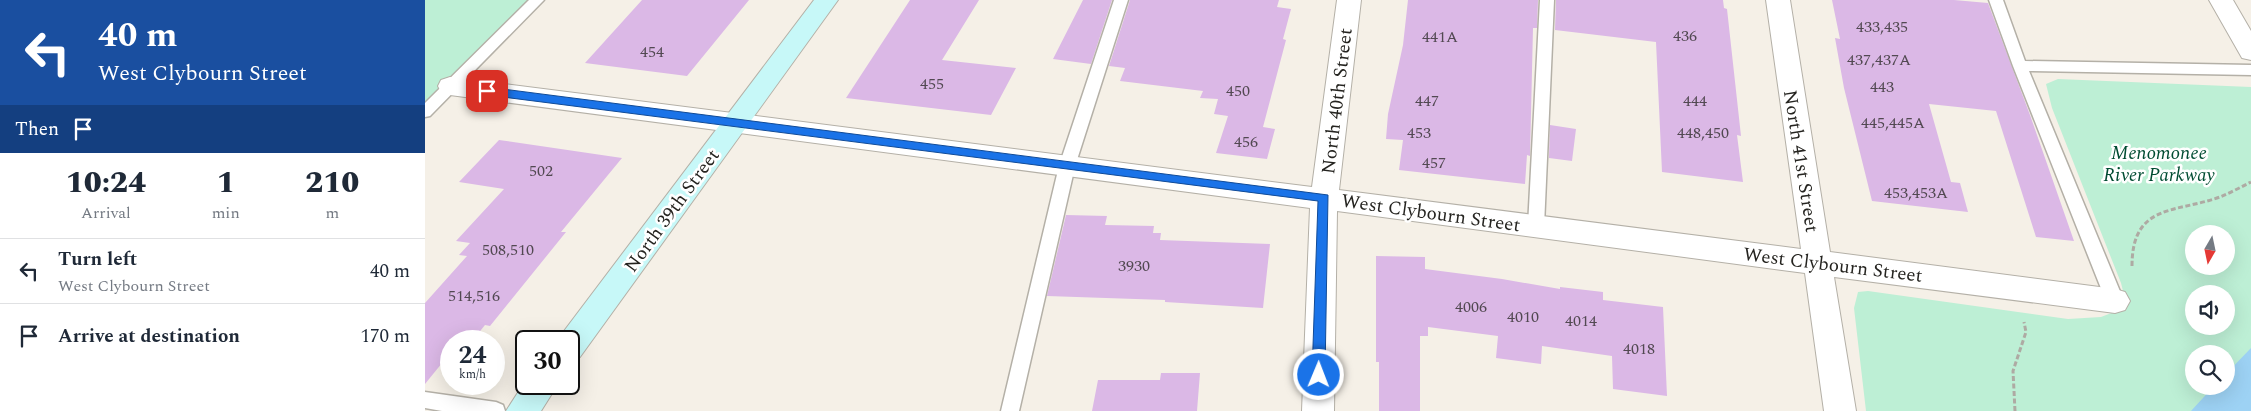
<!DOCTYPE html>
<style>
body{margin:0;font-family:Spectral,serif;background:#f2f2f3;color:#1f2937;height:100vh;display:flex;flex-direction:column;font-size:19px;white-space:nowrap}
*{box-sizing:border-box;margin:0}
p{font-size:16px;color:#747a83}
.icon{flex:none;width:28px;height:28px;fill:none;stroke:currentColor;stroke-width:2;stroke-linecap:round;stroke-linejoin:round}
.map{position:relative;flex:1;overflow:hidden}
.sheet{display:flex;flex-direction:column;background:#fff;width:425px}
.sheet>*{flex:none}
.banner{background:#1a4fa0;color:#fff;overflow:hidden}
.needle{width:32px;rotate:189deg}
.tools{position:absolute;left:1760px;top:225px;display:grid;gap:10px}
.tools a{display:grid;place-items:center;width:50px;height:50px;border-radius:50%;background:#fff;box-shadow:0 5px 20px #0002;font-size:25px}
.speed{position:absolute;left:15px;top:330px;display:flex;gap:10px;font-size:25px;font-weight:700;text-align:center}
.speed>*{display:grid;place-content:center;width:65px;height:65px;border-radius:50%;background:#fff;box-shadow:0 5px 20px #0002;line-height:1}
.speed small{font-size:12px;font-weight:400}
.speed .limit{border:2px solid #111;border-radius:8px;background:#fff;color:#111}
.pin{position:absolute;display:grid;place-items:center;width:42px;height:42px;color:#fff;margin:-21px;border-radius:10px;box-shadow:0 2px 8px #0006}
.me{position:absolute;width:55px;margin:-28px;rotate:1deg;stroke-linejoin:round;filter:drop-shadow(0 0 4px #0008)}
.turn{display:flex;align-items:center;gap:18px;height:105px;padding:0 15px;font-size:22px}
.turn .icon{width:65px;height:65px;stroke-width:2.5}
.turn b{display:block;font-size:35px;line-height:42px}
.then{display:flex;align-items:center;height:48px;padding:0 15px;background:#0003;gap:10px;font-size:19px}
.eta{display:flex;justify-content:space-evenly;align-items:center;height:85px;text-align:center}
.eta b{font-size:30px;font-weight:800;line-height:35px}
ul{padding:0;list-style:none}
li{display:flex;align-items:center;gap:15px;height:65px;padding:0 15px;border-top:1px solid #e0e1e3}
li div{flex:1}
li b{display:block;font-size:19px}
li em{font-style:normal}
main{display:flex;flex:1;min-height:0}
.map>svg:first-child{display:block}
.green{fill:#bdefd5;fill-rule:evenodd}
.water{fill:#9dd2f4}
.building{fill:#dbb8e6}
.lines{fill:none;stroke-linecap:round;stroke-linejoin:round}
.lane-casing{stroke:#b4b0a7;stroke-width:3}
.street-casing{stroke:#b4b0a7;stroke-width:2}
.secondary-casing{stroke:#b4b0a7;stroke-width:2}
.path{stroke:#aeaaa3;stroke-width:3;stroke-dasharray:5 2.5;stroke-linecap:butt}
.lane{fill:#fff;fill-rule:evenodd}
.street{fill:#fff;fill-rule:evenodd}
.secondary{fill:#c7f8f8;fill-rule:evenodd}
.route{fill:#1a73e8;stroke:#114b97}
.labels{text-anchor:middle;stroke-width:5;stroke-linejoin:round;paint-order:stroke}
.number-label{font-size:16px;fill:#524952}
.street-label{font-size:19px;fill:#252420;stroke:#fff}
.park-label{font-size:19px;font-style:italic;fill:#004c32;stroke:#fff}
</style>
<main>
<section class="sheet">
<div class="banner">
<div class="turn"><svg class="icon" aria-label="left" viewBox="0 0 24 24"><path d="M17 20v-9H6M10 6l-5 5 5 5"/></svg><div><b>40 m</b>West Clybourn Street</div></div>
<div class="then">Then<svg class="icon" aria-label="arrive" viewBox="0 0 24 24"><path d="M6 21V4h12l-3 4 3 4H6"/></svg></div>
</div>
<div class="eta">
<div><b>10:24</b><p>Arrival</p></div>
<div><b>1</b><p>min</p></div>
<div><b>210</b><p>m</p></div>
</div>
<ul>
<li><svg class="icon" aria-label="left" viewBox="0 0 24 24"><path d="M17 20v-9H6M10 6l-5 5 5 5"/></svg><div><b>Turn left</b><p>West Clybourn Street</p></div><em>40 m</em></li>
<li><svg class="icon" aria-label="arrive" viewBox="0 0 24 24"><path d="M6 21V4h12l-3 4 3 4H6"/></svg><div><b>Arrive at destination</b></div><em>170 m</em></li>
</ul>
</section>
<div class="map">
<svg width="1826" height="411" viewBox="0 0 1826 411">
<rect width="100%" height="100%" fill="#f5f0e7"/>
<path class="green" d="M0 0H119L0 118Z
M1633 79 1826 87V411H1441L1429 308 1433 292 1443 291 1643 319 1676 317 1689 312 1698 291 1696 283 1627 108 1621 84ZM1769 234H1801V266H1769ZM1769 294H1801V326H1769ZM1769 354H1801V386H1769Z"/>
<path class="water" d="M1826 348V411H1766L1789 386H1801V374Z"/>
<path class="building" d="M217 0H324L262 76 160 63Z
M485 0H554L517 60 591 68 566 115 421 98Z
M658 0H687L666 64 628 59Z
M705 0H854L852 7 866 9 858 39 861 40 838 127 850 129 842 159 791 153 803 116 789 114 793 99 775 98 778 91 695 81 700 68 684 66Z
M983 0H1113L1112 28H1108L1105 156 1102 155 1100 184 974 170 978 140 961 139 963 114 978 45Z
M1131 0H1298L1299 8 1302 9 1316 136 1312 135 1318 182 1237 172 1231 42 1130 30Z
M1407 0H1529L1563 3 1605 115 1649 241 1611 237 1571 111 1504 104 1526 182 1535 183 1543 212 1447 201 1419 88 1410 38 1415 39Z
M1125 125 1151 129 1147 161 1124 158Z
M74 140 197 158 136 232H141L65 326 60 325 47 341H26V352L0 384V303L42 256 34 255 45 243 31 241 79 189 34 182Z
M641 215 682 216 680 225 729 226 728 233H736L735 240 845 244 838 308 740 302V300L622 296Z
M951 256 1000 257V269L1077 279 1135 289V287L1178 292V300L1238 307 1242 396 1188 389 1187 356 1117 346 1116 364 1071 358 1073 336 1003 327V336H995V411H954V362H951Z
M736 373H775L772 411H667L673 380H735Z"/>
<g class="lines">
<defs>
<path id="lane" d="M104 0H119L5 116 0 117V103Z
M689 0H703L650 166 594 411H576L634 166Z
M1115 0H1129L1119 226 1117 231 1111 233 1105 231 1103 226Z
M1564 0H1578L1600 61 1826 65V75L1604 71 1699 301 1696 306 1690 308 1684 306 1681 301 1588 66Z
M0 392 71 402 78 405 80 411H17L0 408Z"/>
<path id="street" d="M912 0H936L914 190 1376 249 1341 0H1365L1405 252 1690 289 1700 292 1705 301 1700 310 1690 313 1409 277 1431 411H1399L1380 273 912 211 909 411H877L885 208 25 95 16 92 13 86 16 80 25 77 887 187Z
M1784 0H1808L1826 31V60L1817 58Z"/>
<path id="secondary" d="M389 0H413L155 357 144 361V341H132L133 339Z
M101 380V384H133L116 411H81Z"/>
</defs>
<use href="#lane" class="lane-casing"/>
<use href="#street" class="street-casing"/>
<use href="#secondary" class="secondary-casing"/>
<path class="path" d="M1707 266C1707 203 1751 213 1795 197 1805 193 1816 187 1826 182
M1590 411 1588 371 1601 332 1599 322"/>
<use href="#lane" class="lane"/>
<use href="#street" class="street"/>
<use href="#secondary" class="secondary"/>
</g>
<path class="route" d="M62 87 903 195 900 375 898 379 894 381 889 379 887 375 893 201 62 95 56 91Z"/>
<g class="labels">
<g class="number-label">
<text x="1457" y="32">433,435</text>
<text x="1260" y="41">436</text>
<text x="1015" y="42">441A</text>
<text x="227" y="57">454</text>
<text x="1454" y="65">437,437A</text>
<text x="507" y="89">455</text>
<text x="1457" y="92">443</text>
<text x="813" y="96">450</text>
<text x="1002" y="106">447</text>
<text x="1270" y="106">444</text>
<text x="1468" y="128">445,445A</text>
<text x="994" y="138">453</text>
<text x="1278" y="138">448,450</text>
<text x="821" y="147">456</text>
<text x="1009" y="168">457</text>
<text x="116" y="176">502</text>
<text x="1491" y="198">453,453A</text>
<text x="83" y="255">508,510</text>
<text x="709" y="271">3930</text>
<text x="49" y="301">514,516</text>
<text x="1046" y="312">4006</text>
<text x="1098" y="322">4010</text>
<text x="1156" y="326">4014</text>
<text x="1214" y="354">4018</text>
</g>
<g class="street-label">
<text transform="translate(911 101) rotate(-83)" y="7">North 40th Street</text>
<text transform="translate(1377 161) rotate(81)" y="7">North 41st Street</text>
<text transform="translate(246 210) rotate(-54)" y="7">North 39th Street</text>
<text transform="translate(1006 212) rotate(8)" y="7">West Clybourn Street</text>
<text transform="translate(1408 264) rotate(7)" y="7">West Clybourn Street</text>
</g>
<g class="park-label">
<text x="1734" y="159">Menomonee<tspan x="1734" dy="22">River Parkway</tspan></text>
</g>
</g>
</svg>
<div class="tools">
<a><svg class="needle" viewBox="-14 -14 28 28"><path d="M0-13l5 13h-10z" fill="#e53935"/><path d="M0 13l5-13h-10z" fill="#747a83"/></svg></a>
<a><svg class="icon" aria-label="sound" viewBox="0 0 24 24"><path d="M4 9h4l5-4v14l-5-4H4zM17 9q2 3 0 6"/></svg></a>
<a><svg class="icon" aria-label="search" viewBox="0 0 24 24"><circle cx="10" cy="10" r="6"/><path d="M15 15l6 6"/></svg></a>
</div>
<div class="speed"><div>24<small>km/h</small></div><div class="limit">30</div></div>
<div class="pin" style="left:62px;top:91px;background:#d93025"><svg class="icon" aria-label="arrive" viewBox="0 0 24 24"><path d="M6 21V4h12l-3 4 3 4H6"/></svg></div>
<svg class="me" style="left:894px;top:375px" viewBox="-20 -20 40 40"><circle r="17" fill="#1a73e8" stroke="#fff" stroke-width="3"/><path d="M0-11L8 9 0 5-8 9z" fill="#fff"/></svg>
</div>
</main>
